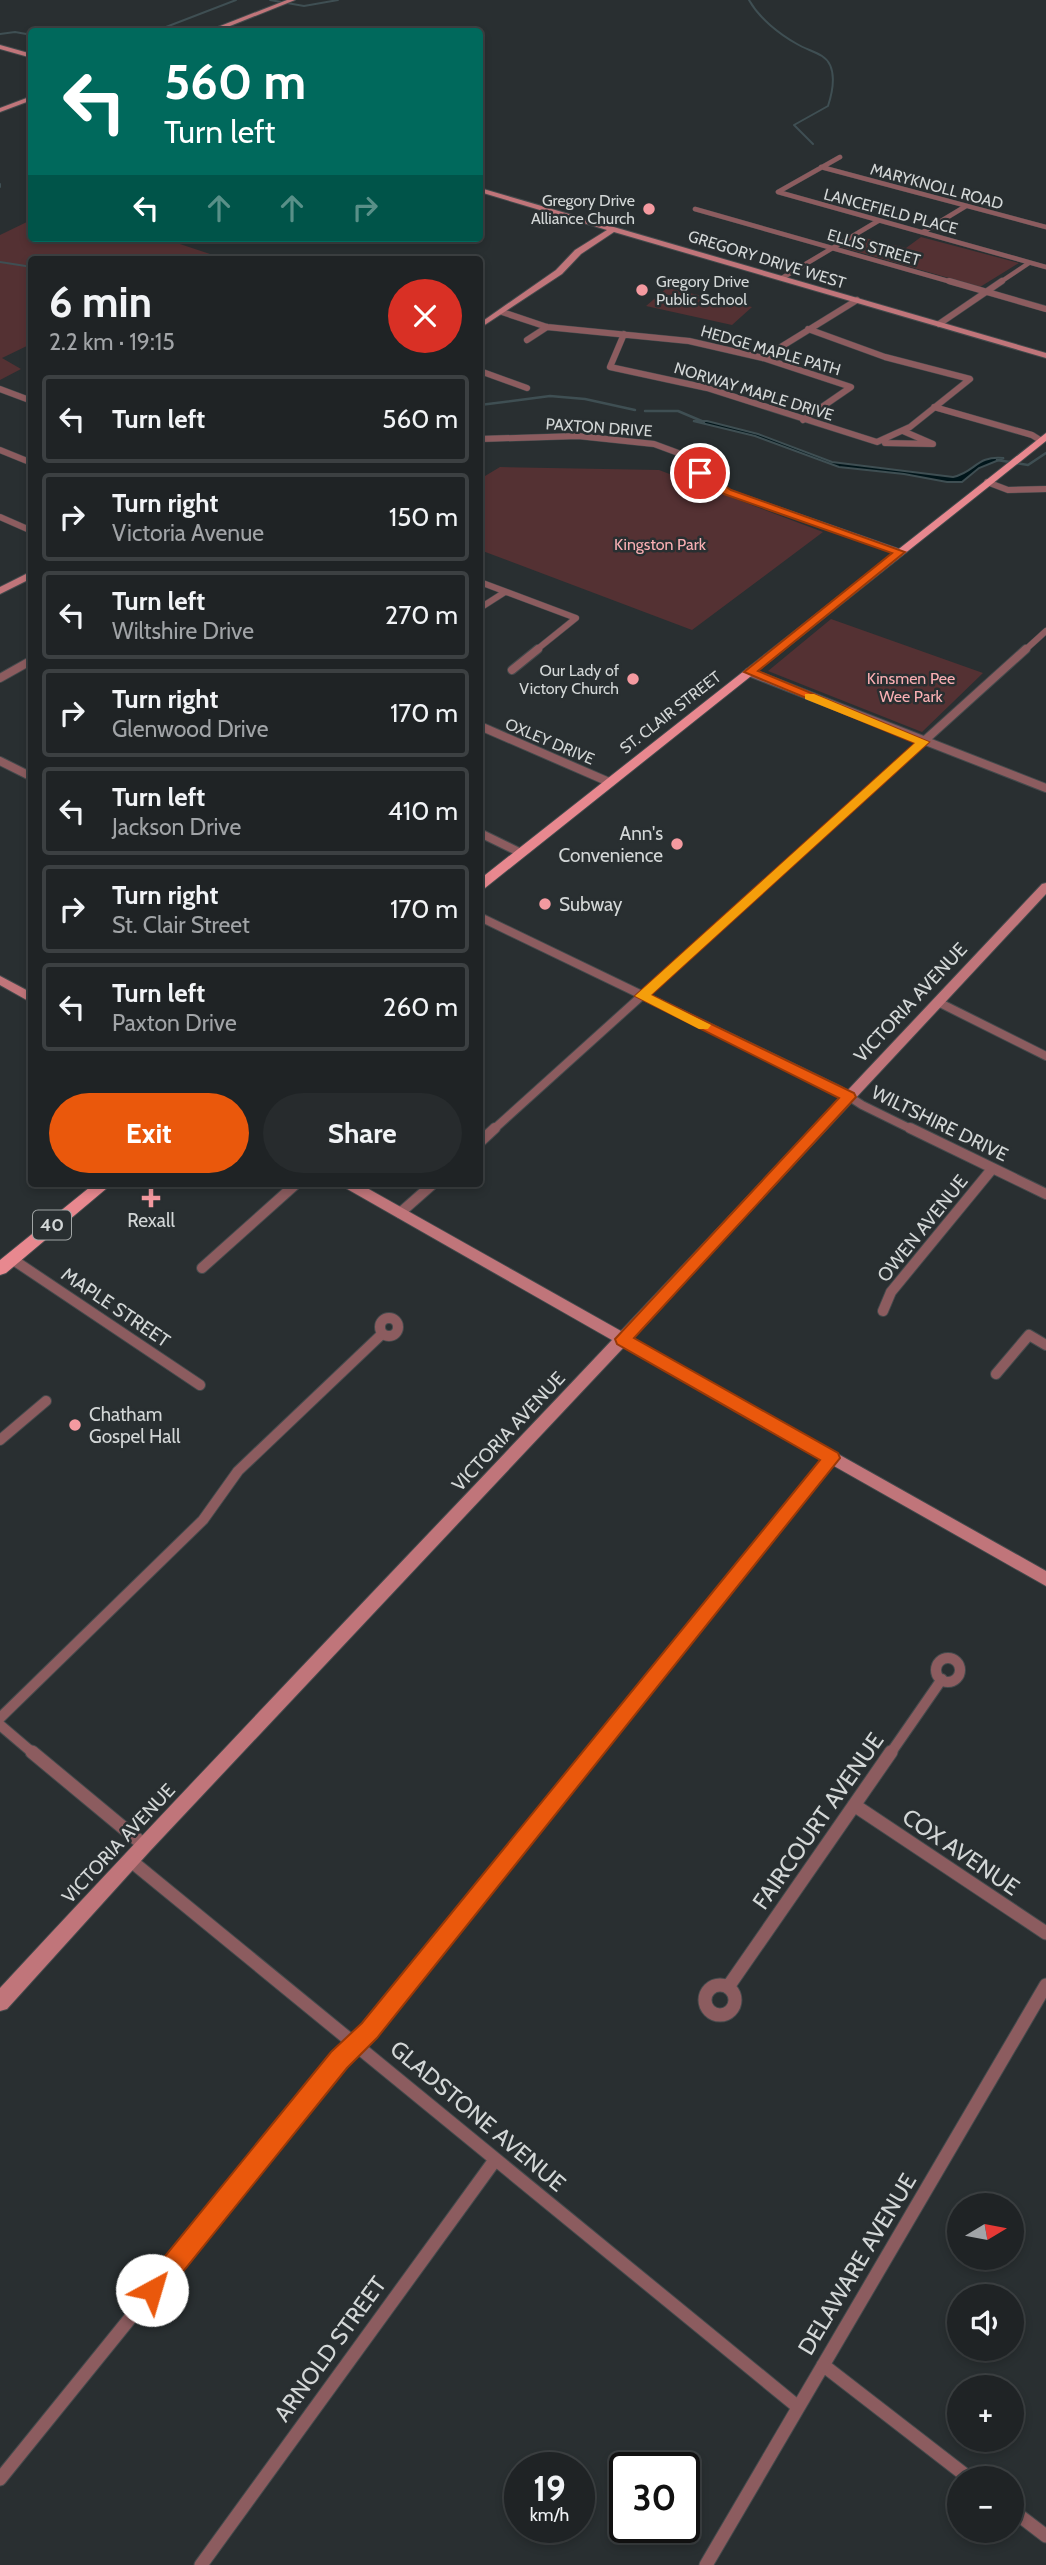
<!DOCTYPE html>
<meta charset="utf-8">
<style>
body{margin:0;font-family:Cabin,sans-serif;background:#272b2d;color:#f1f3f6;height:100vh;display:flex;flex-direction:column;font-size:26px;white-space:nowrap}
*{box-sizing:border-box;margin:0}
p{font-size:23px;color:#a1a4a7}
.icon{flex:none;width:38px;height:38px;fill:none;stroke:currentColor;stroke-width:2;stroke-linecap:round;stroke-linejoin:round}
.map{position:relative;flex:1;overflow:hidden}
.side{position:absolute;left:28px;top:256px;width:455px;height:931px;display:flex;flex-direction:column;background:#1f2325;border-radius:7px;box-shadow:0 4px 10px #0003,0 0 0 2px #3c4042}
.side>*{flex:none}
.top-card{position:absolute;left:28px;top:28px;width:455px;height:214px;border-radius:7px;box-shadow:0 4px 10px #0003,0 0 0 2px #3c4042;background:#00695c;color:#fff;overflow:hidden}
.needle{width:46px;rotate:80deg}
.tools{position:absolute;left:947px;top:2193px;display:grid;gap:14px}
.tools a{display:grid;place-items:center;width:77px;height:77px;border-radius:50%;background:#1f2325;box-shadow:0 4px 10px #0003,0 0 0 2px #3c4042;font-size:35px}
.speed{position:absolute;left:504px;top:2452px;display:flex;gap:14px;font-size:35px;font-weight:700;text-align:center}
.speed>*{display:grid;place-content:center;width:91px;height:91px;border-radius:50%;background:#1f2325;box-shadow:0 4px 10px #0003,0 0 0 2px #3c4042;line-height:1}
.speed small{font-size:18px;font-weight:400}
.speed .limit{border:4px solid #111;border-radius:10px;background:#fff;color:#111}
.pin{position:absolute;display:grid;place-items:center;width:60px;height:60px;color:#fff;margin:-30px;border:4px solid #fff;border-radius:50%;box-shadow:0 2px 7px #0007}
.me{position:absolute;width:77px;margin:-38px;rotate:39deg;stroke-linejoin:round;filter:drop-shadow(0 0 5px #0008)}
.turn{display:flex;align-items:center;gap:24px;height:147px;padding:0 21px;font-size:32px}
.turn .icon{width:91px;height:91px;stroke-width:2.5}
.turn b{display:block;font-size:49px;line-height:60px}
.lanes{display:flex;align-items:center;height:66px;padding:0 21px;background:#0003;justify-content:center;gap:35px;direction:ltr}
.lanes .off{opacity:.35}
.round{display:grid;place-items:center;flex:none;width:74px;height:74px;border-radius:37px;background:#272b2d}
.summary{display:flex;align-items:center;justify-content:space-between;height:119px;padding:0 21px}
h1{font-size:42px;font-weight:700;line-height:52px}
.action{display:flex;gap:14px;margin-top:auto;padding:14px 21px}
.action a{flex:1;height:80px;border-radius:42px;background:#ea580c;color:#fff;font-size:28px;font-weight:700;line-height:80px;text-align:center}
.action a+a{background:#272b2d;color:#f1f3f6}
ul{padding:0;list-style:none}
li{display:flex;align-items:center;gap:21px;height:88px;margin:0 14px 10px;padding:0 7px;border:4px solid #3c4042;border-radius:7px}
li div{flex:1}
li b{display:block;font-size:26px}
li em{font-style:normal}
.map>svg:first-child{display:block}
.green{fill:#543133}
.water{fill:#00151a;stroke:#3f4f53;stroke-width:2}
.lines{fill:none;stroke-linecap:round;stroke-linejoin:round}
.stream-far1{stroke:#3f4f53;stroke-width:2}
.stream{stroke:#3f4f53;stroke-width:2.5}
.street-far4-casing{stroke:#444a4c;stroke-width:5}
.street-far3-casing{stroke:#444a4c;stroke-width:7}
.street-far2-casing{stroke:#444a4c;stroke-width:10}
.street-far1-casing{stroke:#444a4c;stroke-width:12}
.street-casing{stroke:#444a4c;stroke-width:15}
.secondary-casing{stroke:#444a4c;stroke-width:2}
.primary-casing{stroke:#444a4c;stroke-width:2}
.street-far4{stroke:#8c5c5f;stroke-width:4.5}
.street-far3{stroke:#8c5c5f;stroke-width:6}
.street-far2{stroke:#8c5c5f;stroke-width:8}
.street-far1{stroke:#8c5c5f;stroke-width:10}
.street{stroke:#8c5c5f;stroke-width:13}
.secondary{fill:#c0757a;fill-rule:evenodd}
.primary{fill:#e8888f;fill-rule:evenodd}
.route{fill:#ea580c;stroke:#983908;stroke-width:2}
.slow{fill:#f59e0b}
.poi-dot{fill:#f49aa0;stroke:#292f31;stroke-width:2.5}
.labels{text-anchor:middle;stroke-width:5;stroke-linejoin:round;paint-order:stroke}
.far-street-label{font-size:16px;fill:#d3d7d7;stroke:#292f31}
.far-poi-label{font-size:16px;fill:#d3d7d7;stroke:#292f31;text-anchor:end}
.far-park-label{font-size:16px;fill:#f9afb3;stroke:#292f31}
.shield{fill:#292f31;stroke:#a0a5a5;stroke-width:2}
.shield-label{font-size:18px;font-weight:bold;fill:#d3d7d7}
.poi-label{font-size:19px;fill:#d3d7d7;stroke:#292f31;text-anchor:start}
.street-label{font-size:19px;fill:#d3d7d7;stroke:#292f31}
.near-street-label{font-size:23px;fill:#d3d7d7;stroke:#292f31}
</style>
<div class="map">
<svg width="1046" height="2565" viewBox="0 0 1046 2565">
<rect width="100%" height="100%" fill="#292f31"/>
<path class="green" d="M31 220 32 238H162L216 256 210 259H32L31 344 2 358 21 369 0 380V235Z
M861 237 906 248 921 237 1019 263 980 287 841 247Z
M667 288 752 307 732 325 646 306Z
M500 467 659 470 823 532 692 630 480 550V479Z
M831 619 983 673 922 732 768 671Z"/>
<path class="water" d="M693 421H707L758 434 832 462 953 477C976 472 976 455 1004 458L979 468 962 482H947L904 474 839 467 755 436Z"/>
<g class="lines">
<path class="stream-far1" d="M270 0 304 6 338 0
M749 0C759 18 779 34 797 44 805 49 814 51 822 56 838 66 833 91 828 106L794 125 813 144
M153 32 236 0
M0 34 15 32 32 35
M0 184V187
M0 262 32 267"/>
<path class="stream" d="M480 405 550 396 585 399 635 410
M645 411H678L704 422
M997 460 1028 465 1046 453"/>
<defs>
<path id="street-far4" d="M840 157 778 192 1046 267
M821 167 1046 227
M695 209 955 283
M923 232 966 206
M782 278 878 221
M999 283 1029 263"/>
<path id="street-far3" d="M949 281 1046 309
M502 312 547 327 689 341 763 358 851 387 803 420
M939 324 1002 281
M624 334 610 367 707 388 877 442 910 427 970 379 885 357 808 329
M527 340 547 327
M763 358 857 300
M480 371 527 388
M0 389 32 401
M934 407 1032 435 1040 440
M480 439 578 436 654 444 681 454 728 492 900 552
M885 443 933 444 903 431
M0 450 32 463
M987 482 1008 490 1046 489
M0 517 32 531
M480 582 576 618 535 651
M480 608 505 592
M1024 651 1046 631"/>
<path id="street-far2" d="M512 670 538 649
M749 672 1046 788
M0 678 32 660
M480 726 609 782
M0 761 32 777
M480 833 521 853
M480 917 839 1090 862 1105 913 1130
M938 1002 1046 1056
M493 1130 1026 649"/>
<path id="street-far1" d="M910 1128 1046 1194
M480 1142 495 1128
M400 1213 434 1183
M12 1259 200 1385
M202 1268 297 1183
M883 1311 891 1292 992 1169
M380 1327a9 9 0 1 1 18 0a9 9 0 1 1-18 0Z
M996 1374 1029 1335 1046 1345
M0 1440 46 1401
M936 1670a12 12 0 1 1 24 0a12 12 0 1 1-24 0Z
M0 1718 203 1520 238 1471 382 1334
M0 1725 34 1754
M593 1754 832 1458
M890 1754 942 1679"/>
<path id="street" d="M32 1752 144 1845
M854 1805 1046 1933
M130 1860 798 2407
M705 2000a15 15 0 1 1 30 0a15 15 0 1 1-30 0Z
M728 1987 891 1752
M823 2365 969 2478
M0 2479 339 2060 370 2030 595 1752
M1012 2510 1046 2536
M201 2565 495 2160
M706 2565 1046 1985"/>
<path id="secondary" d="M287 0H295L215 32H205Z
M0 45 32 54V58L0 49Z
M32 96V100L0 112V108Z
M480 188 1046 353V358L614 232 581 254 562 274 480 328V323L556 270 575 250 607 230 480 192Z
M32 571V578L0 594V587Z
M1046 883V894L632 1338 1046 1571V1586L624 1347 150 1851 7 2009 0 2011V1988C202 1770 408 1556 612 1340L342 1186 340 1183H358L621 1331 1042 884Z
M0 976 32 993V1003L0 985Z"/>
<path id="primary" d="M1046 433V441L485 888 480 889V879Z
M95 1183H113L6 1273 0 1275V1260Z"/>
</defs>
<use href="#street-far4" class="street-far4-casing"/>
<use href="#street-far3" class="street-far3-casing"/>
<use href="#street-far2" class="street-far2-casing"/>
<use href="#street-far1" class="street-far1-casing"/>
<use href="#street" class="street-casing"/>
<use href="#secondary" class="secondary-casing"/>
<use href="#primary" class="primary-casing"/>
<use href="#street-far4" class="street-far4"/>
<use href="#street-far3" class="street-far3"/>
<use href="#street-far2" class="street-far2"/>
<use href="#street-far1" class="street-far1"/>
<use href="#street" class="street"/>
<use href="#secondary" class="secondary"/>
<use href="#primary" class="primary"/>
</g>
<path class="route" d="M697 471H704L731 490 905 552 758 671 929 742 651 995 854 1093 856 1097 634 1338 838 1453 840 1458 377 2038 347 2068 161 2299 152 2302 144 2299 141 2290 144 2282 331 2052 362 2023 820 1460 617 1344 615 1339 839 1098 635 996 915 743 744 672 892 553 724 494 697 475Z"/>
<path class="slow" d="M805 694H814L929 742 651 995 711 1025 708 1029H699L635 996 915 743 805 699Z"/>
<g class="poi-dot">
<circle cx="649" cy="209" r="7"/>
<circle cx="642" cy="290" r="7"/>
<circle cx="633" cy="679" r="7"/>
<circle cx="677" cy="844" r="7"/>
<circle cx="545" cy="904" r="7"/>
<path d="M147.5 1187.5h7v7h7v7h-7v7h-7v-7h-7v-7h7z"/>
<circle cx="75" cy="1425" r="7"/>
</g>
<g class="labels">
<g class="far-street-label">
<text transform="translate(937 186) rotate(15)" y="6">MARYKNOLL ROAD</text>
<text transform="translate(891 211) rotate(15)" y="6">LANCEFIELD PLACE</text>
<text transform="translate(874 247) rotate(16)" y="6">ELLIS STREET</text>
<text transform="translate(767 259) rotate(17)" y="6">GREGORY DRIVE WEST</text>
<text transform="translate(771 350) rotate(16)" y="6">HEDGE MAPLE PATH</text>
<text transform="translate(754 391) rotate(17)" y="6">NORWAY MAPLE DRIVE</text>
<text transform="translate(599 427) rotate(4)" y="6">PAXTON DRIVE</text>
<text transform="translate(670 712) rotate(-38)" y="6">ST. CLAIR STREET</text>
<text transform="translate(550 741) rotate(23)" y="6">OXLEY DRIVE</text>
</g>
<g class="far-poi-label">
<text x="635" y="206">Gregory Drive<tspan x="635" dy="18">Alliance Church</tspan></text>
<text x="656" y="287" text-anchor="start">Gregory Drive<tspan x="656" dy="18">Public School</tspan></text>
<text x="619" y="676">Our Lady of<tspan x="619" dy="18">Victory Church</tspan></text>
</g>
<g class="far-park-label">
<text x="660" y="550">Kingston Park</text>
<text x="911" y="684">Kinsmen Pee<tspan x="911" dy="18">Wee Park</tspan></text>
</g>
<rect class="shield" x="33" y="1210.5" width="38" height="29" rx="5"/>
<g class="shield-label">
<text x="52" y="1231">40</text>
</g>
<g class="poi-label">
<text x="663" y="840" text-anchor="end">Ann's<tspan x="663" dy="22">Convenience</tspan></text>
<text x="559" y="911">Subway</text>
<text x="151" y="1227" text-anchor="middle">Rexall</text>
<text x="89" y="1421">Chatham<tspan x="89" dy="22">Gospel Hall</tspan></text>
</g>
<g class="street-label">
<text transform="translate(910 1002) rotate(-47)" y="7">VICTORIA AVENUE</text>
<text transform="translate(940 1123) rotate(26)" y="7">WILTSHIRE DRIVE</text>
<text transform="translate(922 1228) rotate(-51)" y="7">OWEN AVENUE</text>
<text transform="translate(116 1307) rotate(34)" y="7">MAPLE STREET</text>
<text transform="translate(508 1431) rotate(-47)" y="7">VICTORIA AVENUE</text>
<text transform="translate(118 1843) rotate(-47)" y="7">VICTORIA AVENUE</text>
</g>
<g class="near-street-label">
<text transform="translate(818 1821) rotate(-55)" y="8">FAIRCOURT AVENUE</text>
<text transform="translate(961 1852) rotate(34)" y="8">COX AVENUE</text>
<text transform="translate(478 2116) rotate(40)" y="8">GLADSTONE AVENUE</text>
<text transform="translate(857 2264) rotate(-59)" y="8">DELAWARE AVENUE</text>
<text transform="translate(330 2349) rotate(-54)" y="8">ARNOLD STREET</text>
</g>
</g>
</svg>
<div class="tools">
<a><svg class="needle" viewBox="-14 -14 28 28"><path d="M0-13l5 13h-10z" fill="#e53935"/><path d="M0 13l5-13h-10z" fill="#a1a4a7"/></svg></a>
<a><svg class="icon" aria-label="sound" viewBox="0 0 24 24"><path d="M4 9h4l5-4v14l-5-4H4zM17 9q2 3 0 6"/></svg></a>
<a>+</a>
<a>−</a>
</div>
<div class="speed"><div>19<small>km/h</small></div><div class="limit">30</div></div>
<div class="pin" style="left:700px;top:473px;background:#d93025"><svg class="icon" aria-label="arrive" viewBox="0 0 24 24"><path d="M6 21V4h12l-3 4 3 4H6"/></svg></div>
<svg class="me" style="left:152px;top:2290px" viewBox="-20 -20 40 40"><circle r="19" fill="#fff"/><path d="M0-13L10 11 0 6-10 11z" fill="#ea580c"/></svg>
<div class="top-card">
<div class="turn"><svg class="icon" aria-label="left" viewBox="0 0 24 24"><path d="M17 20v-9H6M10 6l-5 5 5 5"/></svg><div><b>560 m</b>Turn left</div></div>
<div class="lanes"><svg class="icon" aria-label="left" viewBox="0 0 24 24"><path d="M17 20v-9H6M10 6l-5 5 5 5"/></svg><svg class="icon off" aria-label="ahead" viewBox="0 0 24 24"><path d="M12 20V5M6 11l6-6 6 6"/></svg><svg class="icon off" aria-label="ahead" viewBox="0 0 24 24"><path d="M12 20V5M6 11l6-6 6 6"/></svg><svg class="icon off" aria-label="right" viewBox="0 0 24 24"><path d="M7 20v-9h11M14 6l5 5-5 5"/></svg></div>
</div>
<section class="side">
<div class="summary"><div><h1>6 min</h1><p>2.2 km · 19:15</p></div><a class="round" style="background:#d93025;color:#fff"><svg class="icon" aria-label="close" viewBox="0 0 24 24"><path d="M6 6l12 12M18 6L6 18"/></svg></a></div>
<ul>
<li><svg class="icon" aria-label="left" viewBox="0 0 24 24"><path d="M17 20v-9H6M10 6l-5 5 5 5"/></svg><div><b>Turn left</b></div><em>560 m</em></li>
<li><svg class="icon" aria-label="right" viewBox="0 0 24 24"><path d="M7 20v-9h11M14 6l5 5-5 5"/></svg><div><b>Turn right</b><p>Victoria Avenue</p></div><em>150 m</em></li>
<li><svg class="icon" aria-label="left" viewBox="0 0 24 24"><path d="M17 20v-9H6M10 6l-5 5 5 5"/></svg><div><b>Turn left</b><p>Wiltshire Drive</p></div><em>270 m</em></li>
<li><svg class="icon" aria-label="right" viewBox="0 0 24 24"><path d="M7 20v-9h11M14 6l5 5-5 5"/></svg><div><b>Turn right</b><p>Glenwood Drive</p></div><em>170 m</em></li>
<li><svg class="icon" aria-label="left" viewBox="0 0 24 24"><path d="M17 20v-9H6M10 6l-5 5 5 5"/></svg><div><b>Turn left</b><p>Jackson Drive</p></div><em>410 m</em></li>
<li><svg class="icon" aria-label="right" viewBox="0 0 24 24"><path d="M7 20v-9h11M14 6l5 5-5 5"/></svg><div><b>Turn right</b><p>St. Clair Street</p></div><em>170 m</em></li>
<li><svg class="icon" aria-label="left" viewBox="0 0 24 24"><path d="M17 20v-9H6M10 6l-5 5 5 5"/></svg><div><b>Turn left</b><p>Paxton Drive</p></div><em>260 m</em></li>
</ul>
<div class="action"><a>Exit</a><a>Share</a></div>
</section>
</div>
